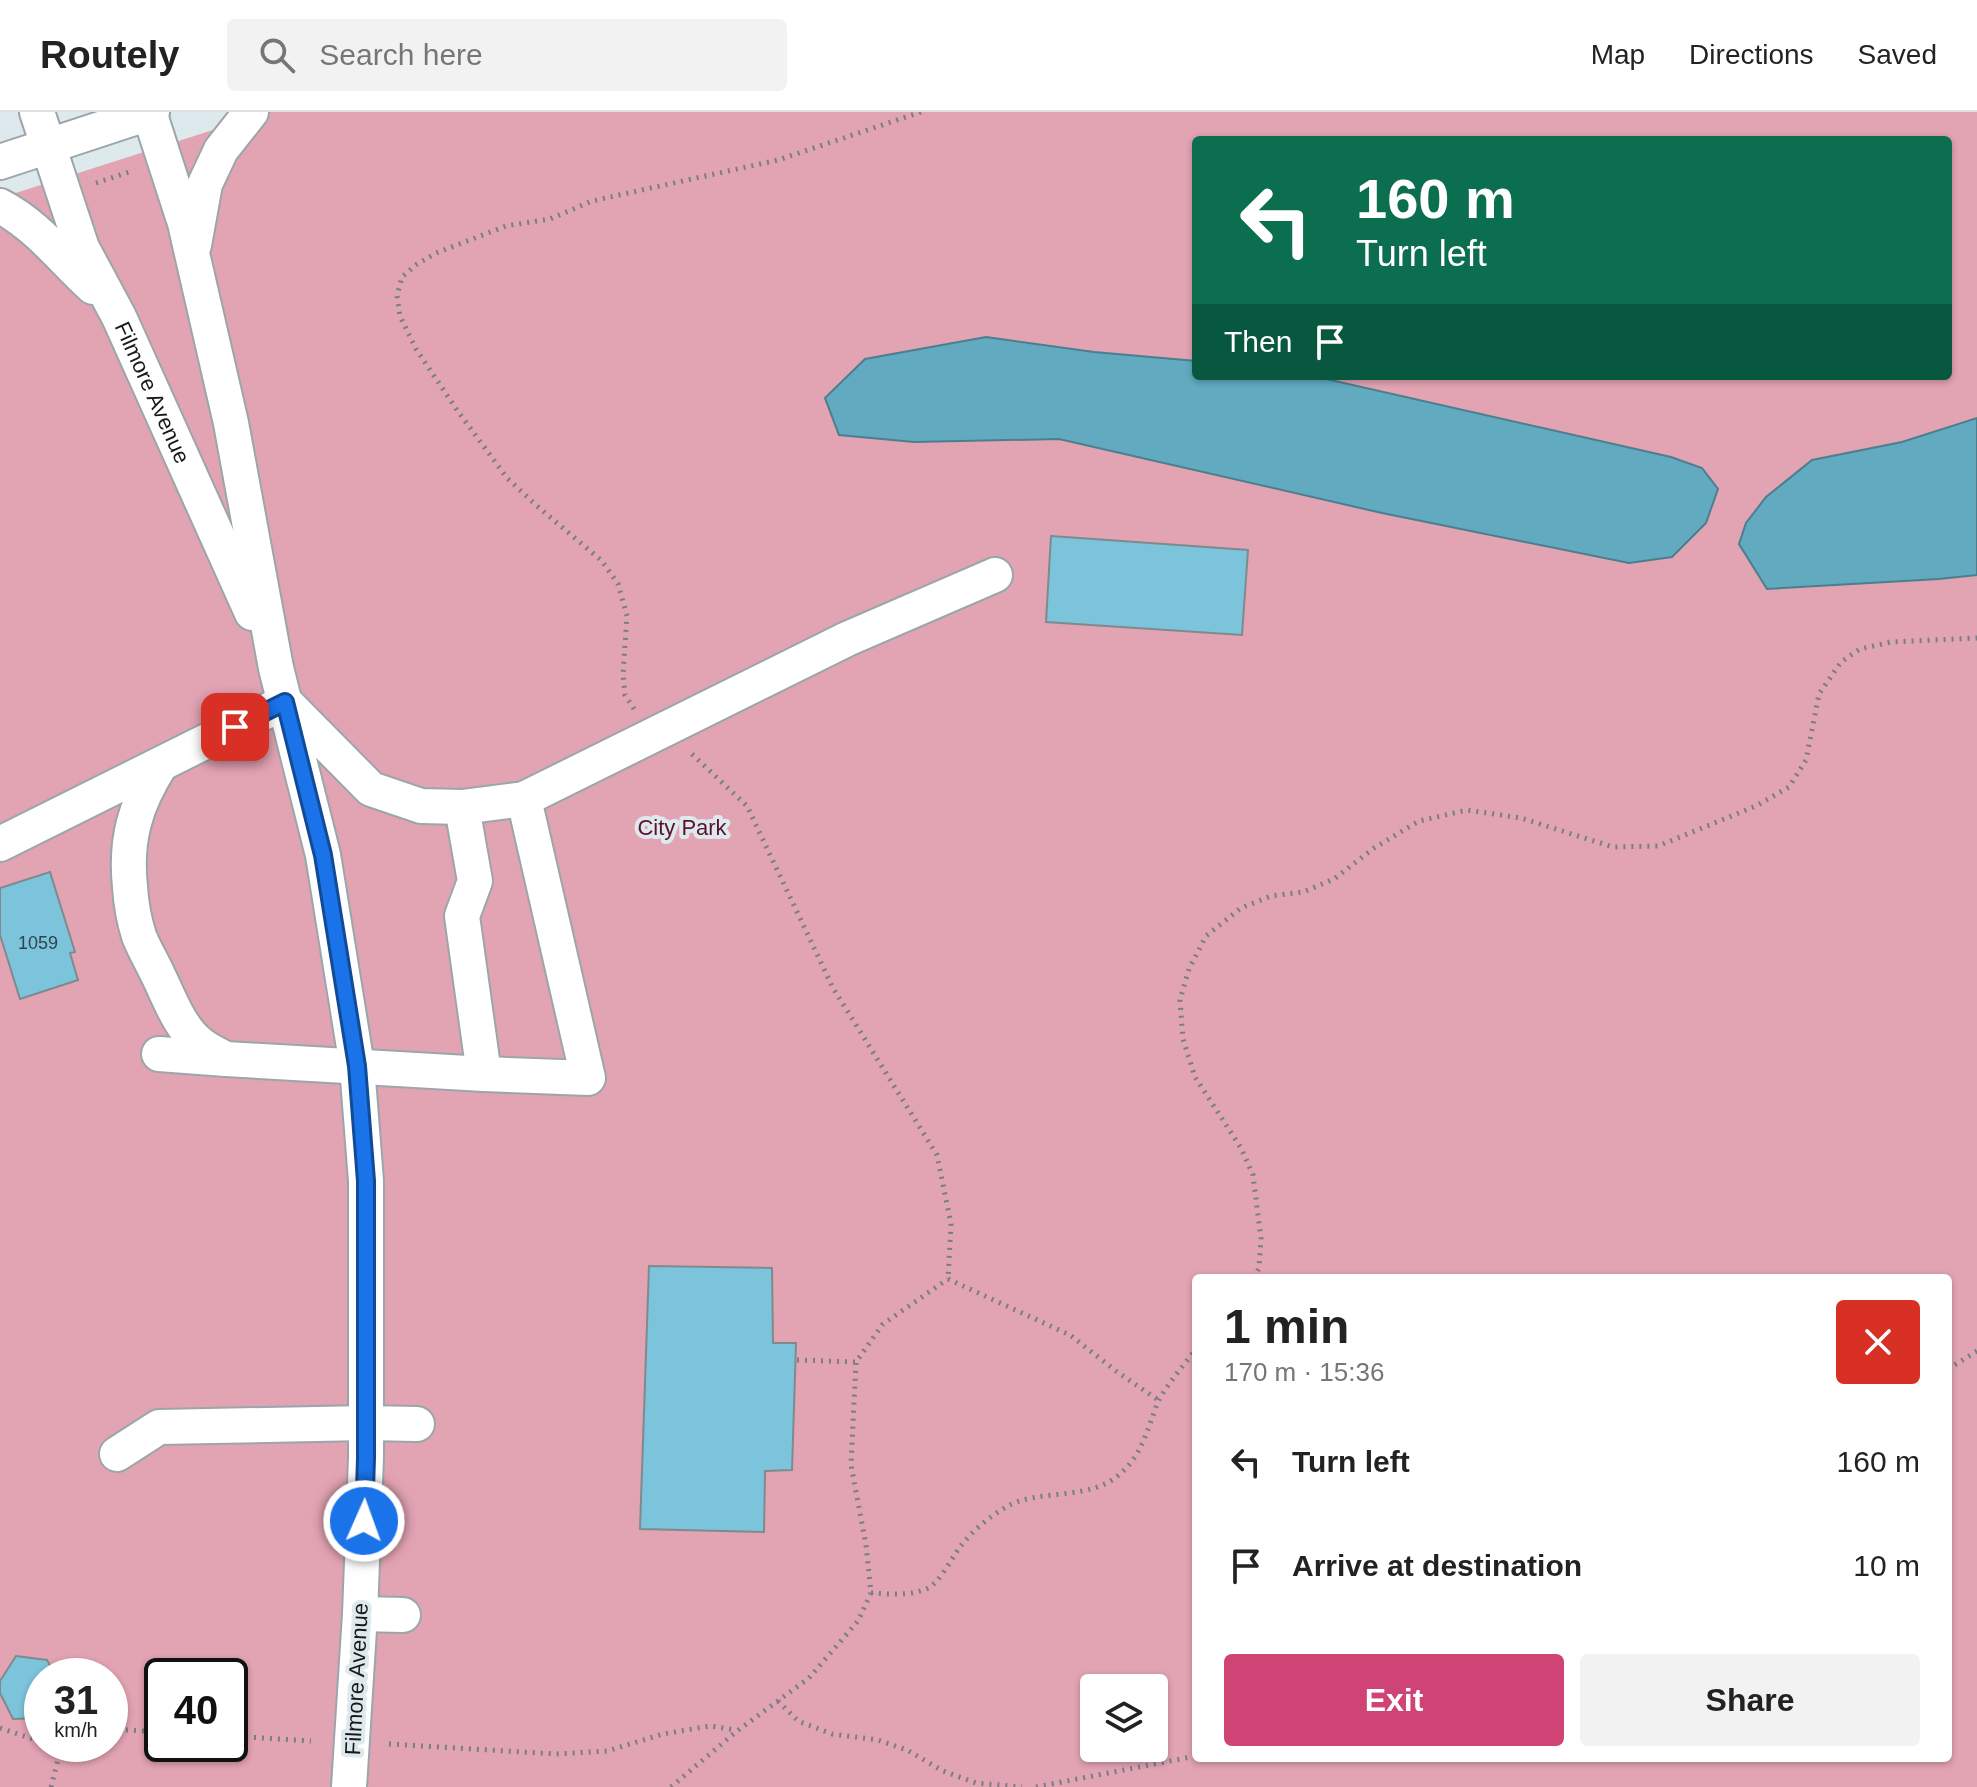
<!DOCTYPE html>
<meta charset="utf-8">
<style>
body{margin:0;font-family:Arial,sans-serif;background:#f2f2f2;color:#222;height:100vh;display:flex;flex-direction:column;font-size:30px;white-space:nowrap}
*{box-sizing:border-box;margin:0}
p{font-size:26px;color:#767676}
.icon{flex:none;width:44px;height:44px;fill:none;stroke:currentColor;stroke-width:2;stroke-linecap:round;stroke-linejoin:round}
.map{position:relative;flex:1;overflow:hidden}
.details{position:absolute;left:1192px;top:1162px;width:760px;height:488px;display:flex;flex-direction:column;background:#fff;border-radius:8px;box-shadow:0 2px 6px #0004}
.details>*{flex:none}
.top-card{position:absolute;left:1192px;top:24px;width:760px;height:244px;border-radius:8px;box-shadow:0 2px 6px #0004;background:#0b6e4f;color:#fff;overflow:hidden}
.tools{position:absolute;left:1080px;top:1562px;display:grid;gap:16px}
.tools a{display:grid;place-items:center;width:88px;height:88px;border-radius:8px;background:#fff;box-shadow:0 2px 6px #0004;font-size:40px}
.speed{position:absolute;left:24px;top:1546px;display:flex;gap:16px;font-size:40px;font-weight:700;text-align:center}
.speed>*{display:grid;place-content:center;width:104px;height:104px;border-radius:50%;background:#fff;box-shadow:0 2px 6px #0004;line-height:1}
.speed small{font-size:20px;font-weight:400}
.speed .limit{border:4px solid #111;border-radius:12px;background:#fff;color:#111}
.pin{position:absolute;display:grid;place-items:center;width:68px;height:68px;color:#fff;margin:-34px;border-radius:16px;box-shadow:0 4px 12px #0006}
.me{position:absolute;width:88px;margin:-44px;rotate:2deg;stroke-linejoin:round;filter:drop-shadow(0 0 6px #0008)}
.turn{display:flex;align-items:center;gap:28px;height:168px;padding:0 32px;font-size:36px}
.turn .icon{width:104px;height:104px;stroke-width:2.5}
.turn b{display:block;font-size:56px;line-height:68px}
.then{display:flex;align-items:center;height:76px;padding:0 32px;background:#0003;gap:16px;font-size:30px}
.round{display:grid;place-items:center;flex:none;width:84px;height:84px;border-radius:8px;background:#f2f2f2}
.head{display:flex;align-items:center;justify-content:space-between;height:136px;padding:0 32px}
h1{font-size:48px;font-weight:700;line-height:60px}
.cta{display:flex;gap:16px;margin-top:auto;padding:16px 32px}
.cta a{flex:1;height:92px;border-radius:8px;background:#d04375;color:#fff;font-size:32px;font-weight:700;line-height:92px;text-align:center}
.cta a+a{background:#f2f2f2;color:#222}
ul{padding:0;list-style:none}
li{display:flex;align-items:center;gap:24px;height:104px;padding:0 32px}
li div{flex:1}
li b{display:block;font-size:30px}
li em{font-style:normal}
header{display:flex;align-items:center;gap:48px;box-sizing:border-box;height:112px;padding:0 40px;background:#fff;border-bottom:2px solid #e0e0e0}
header strong{font-size:38px}
nav{display:flex;gap:44px;margin-inline-start:auto;font-size:28px}
.search{width:560px;height:72px;background:#f2f2f2;display:flex;align-items:center;gap:20px;box-sizing:border-box;padding:0 28px;border-radius:8px;color:#767676;font-size:30px}
.map>svg:first-child{display:block}
.green{fill:#e2a3b3;fill-rule:evenodd}
.water{fill:#62aac0;stroke:#4b7f8e;stroke-width:2}
.building{fill:#7cc4db;stroke:#7f8a8e;stroke-width:2}
.lines{fill:none;stroke-linecap:round;stroke-linejoin:round}
.minor-casing{stroke:#9ba6aa;stroke-width:38}
.path{stroke:#777f82;stroke-width:5;stroke-dasharray:2 6;stroke-linecap:butt}
.minor{stroke:#fff;stroke-width:34}
.route-casing{stroke:#114b97;stroke-width:20}
.route{stroke:#1a73e8;stroke-width:14}
.labels{text-anchor:middle;stroke-width:8;stroke-linejoin:round;paint-order:stroke}
.number-label{font-size:18px;fill:#30444b}
.street-label{font-size:22px;fill:#161a1b;stroke:#dde9ed}
.park-label{font-size:22px;fill:#5b102d;stroke:#dde9ed}
</style>
<header>
<strong>Routely</strong>
<div class="search"><svg class="icon" aria-label="search" viewBox="0 0 24 24"><circle cx="10" cy="10" r="6"/><path d="M15 15l6 6"/></svg>Search here</div>
<nav><a>Map</a><a>Directions</a><a>Saved</a></nav>
</header>
<div class="map">
<svg width="1977" height="1675" viewBox="0 0 1977 1675">
<rect width="100%" height="100%" fill="#dde9ed"/>
<path class="green" d="M269 0H1977V1675H0V86ZM1196 28H1948V264H1196ZM1196 1166H1948V1646H1196ZM42 1564H110V1632H42ZM162 1564H230V1632H162ZM1094 1576H1154V1636H1094Z"/>
<path class="water" d="M986 225 1094 240 1196 249V264H1313L1671 345 1702 356 1718 377 1706 411 1672 445 1629 451 1382 401 1059 327 914 330 839 323 825 286 865 247Z
M1977 306V463L1939 467 1767 477 1739 432 1746 411 1766 385 1812 348 1902 330Z"/>
<path class="building" d="M1051 424 1248 438 1242 523 1046 510Z
M50 760 75 840 70 841 78 868 20 887 0 823V776Z
M649 1154 772 1156 773 1231H796L792 1358 765 1359 764 1420 640 1417Z
M16 1544 47 1548 56 1564H42V1606L13 1607 0 1581V1569Z"/>
<g class="lines">
<defs>
<g id="minor">
<path id="s1" d="M37 0 82 136 119 205 252 501"/>
<path d="M149 0 185 111 231 311 276 556 323 743 357 954 366 1069V1346L360 1502 349 1675"/>
<path d="M0 50 152 0"/>
<path d="M0 94C37 113 63 148 93 175"/>
<path d="M194 133 205 72 221 38 251 0"/>
<path d="M161 652C135 693 125 727 130 775 131 792 134 808 139 824 144 837 152 850 158 863 169 885 179 915 199 931 207 938 217 942 226 947L484 962 588 966 524 687"/>
<path d="M462 695 475 769 462 804 484 962"/>
<path d="M0 732 285 590 371 677 421 694 462 695 524 687 847 527 995 463"/>
<path d="M159 942 226 947"/>
<path d="M117 1342 159 1315 366 1311 417 1312"/>
<path d="M360 1502 403 1503"/>
</g>
</defs>
<use href="#minor" class="minor-casing"/>
<path class="path" d="M96 71 132 59
M634 597 625 583 623 562 627 504 618 472 602 449 537 394 507 366 457 298 416 237 400 204 397 184 402 165 417 152 436 141 506 114 550 107 592 89 778 48 921 0
M692 642 747 694 833 876 937 1043 951 1112 948 1167
M1254 1166 1259 1156 1261 1127 1253 1063 1241 1036 1195 965 1183 927 1180 888 1189 857 1206 824 1241 796 1271 784 1303 780 1334 767 1374 736 1419 709 1467 698 1521 706 1613 735 1658 734 1756 694 1789 675 1806 648 1819 582 1841 550 1860 537 1891 530 1977 526
M948 1167 1070 1223 1116 1259 1158 1288
M797 1248 856 1250 883 1212 948 1167
M1948 1257 1977 1239
M871 1481C888 1482 909 1484 926 1477 940 1471 951 1447 960 1435 972 1419 989 1405 1006 1395 1037 1376 1091 1390 1121 1361 1137 1347 1144 1329 1151 1309 1154 1302 1156 1293 1160 1286 1170 1269 1184 1253 1196 1237
M778 1589 798 1609 832 1622 878 1628 907 1638 943 1659 976 1671 1022 1675
M0 1616 42 1630
M110 1617 162 1620
M230 1624 311 1629
M46 1632 61 1637
M389 1632 556 1642 607 1639 663 1622 710 1614 736 1618
M51 1675 62 1632
M671 1675 737 1619 809 1566 858 1509 871 1481 866 1433 851 1353 856 1250
M1036 1675 1196 1644"/>
<use href="#minor" class="minor"/>
</g>
<g class="lines">
<defs>
<path id="route" d="M235 615 285 590 323 743 357 954 366 1069V1346L364 1409"/>
</defs>
<use href="#route" class="route-casing"/>
<use href="#route" class="route"/>
</g>
<g class="labels">
<g class="number-label">
<text x="38" y="837">1059</text>
</g>
<g class="street-label">
<text dy="8" stroke="none"><textPath href="#s1" startOffset="304">Filmore Avenue</textPath></text>
<text transform="translate(356 1567) rotate(-87)" y="8">Filmore Avenue</text>
</g>
<g class="park-label">
<text x="682" y="723">City Park</text>
</g>
</g>
</svg>
<div class="tools">
<a><svg class="icon" aria-label="layers" viewBox="0 0 24 24"><path d="M12 4l9 5-9 5-9-5zM3 14l9 5 9-5"/></svg></a>
</div>
<div class="speed"><div>31<small>km/h</small></div><div class="limit">40</div></div>
<div class="pin" style="left:235px;top:615px;background:#d93025"><svg class="icon" aria-label="arrive" viewBox="0 0 24 24"><path d="M6 21V4h12l-3 4 3 4H6"/></svg></div>
<svg class="me" style="left:364px;top:1409px" viewBox="-20 -20 40 40"><circle r="17" fill="#1a73e8" stroke="#fff" stroke-width="3"/><path d="M0-11L8 9 0 5-8 9z" fill="#fff"/></svg>
<div class="top-card">
<div class="turn"><svg class="icon" aria-label="left" viewBox="0 0 24 24"><path d="M17 20v-9H6M10 6l-5 5 5 5"/></svg><div><b>160 m</b>Turn left</div></div>
<div class="then">Then<svg class="icon" aria-label="arrive" viewBox="0 0 24 24"><path d="M6 21V4h12l-3 4 3 4H6"/></svg></div>
</div>
<section class="details">
<div class="head"><div><h1>1 min</h1><p>170 m · 15:36</p></div><a class="round" style="background:#d93025;color:#fff"><svg class="icon" aria-label="close" viewBox="0 0 24 24"><path d="M6 6l12 12M18 6L6 18"/></svg></a></div>
<ul>
<li><svg class="icon" aria-label="left" viewBox="0 0 24 24"><path d="M17 20v-9H6M10 6l-5 5 5 5"/></svg><div><b>Turn left</b></div><em>160 m</em></li>
<li><svg class="icon" aria-label="arrive" viewBox="0 0 24 24"><path d="M6 21V4h12l-3 4 3 4H6"/></svg><div><b>Arrive at destination</b></div><em>10 m</em></li>
</ul>
<div class="cta"><a>Exit</a><a>Share</a></div>
</section>
</div>
